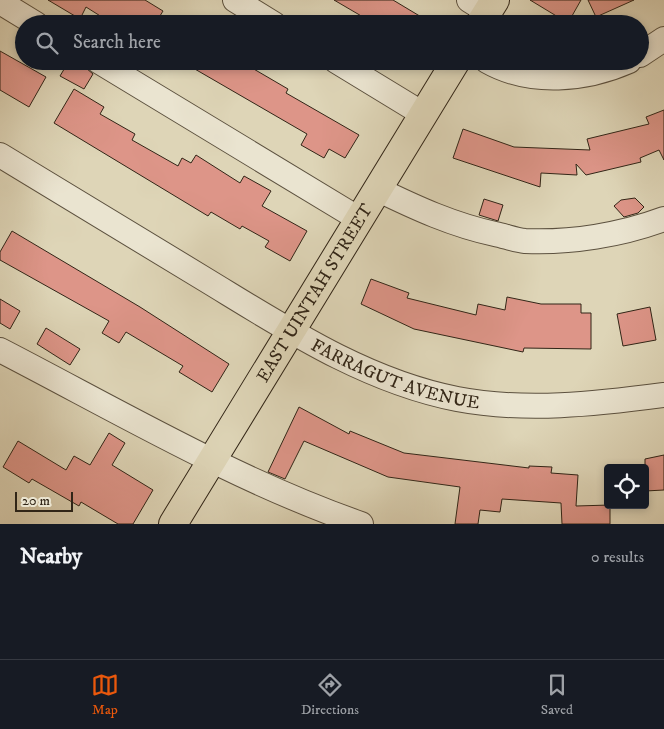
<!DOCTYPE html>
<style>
:root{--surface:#171b24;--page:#242831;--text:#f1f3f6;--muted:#9ea1a6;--line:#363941;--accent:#ea580c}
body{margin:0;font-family:"IM FELL DW Pica",serif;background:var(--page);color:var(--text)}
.controls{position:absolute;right:15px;bottom:15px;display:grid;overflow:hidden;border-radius:5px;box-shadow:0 2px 8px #0003}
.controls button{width:45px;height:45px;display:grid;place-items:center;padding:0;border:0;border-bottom:1px solid var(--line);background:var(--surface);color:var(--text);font:25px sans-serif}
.scale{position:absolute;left:15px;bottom:12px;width:58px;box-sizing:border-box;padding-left:5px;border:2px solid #312517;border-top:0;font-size:14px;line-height:18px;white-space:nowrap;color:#312517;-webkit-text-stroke:4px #eae4d0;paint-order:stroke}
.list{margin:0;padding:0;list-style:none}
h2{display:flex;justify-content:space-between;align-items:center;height:65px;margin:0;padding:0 20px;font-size:21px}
h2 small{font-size:16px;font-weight:400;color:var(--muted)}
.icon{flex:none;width:28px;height:28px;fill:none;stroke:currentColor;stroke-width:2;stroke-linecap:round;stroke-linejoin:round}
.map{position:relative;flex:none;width:664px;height:524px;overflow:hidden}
.search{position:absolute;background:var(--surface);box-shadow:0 2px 8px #0003;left:15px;right:15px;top:15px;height:55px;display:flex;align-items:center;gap:12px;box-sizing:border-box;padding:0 18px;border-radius:28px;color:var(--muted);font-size:19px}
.sheet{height:135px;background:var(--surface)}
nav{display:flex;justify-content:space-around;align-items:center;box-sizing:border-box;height:70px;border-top:1px solid var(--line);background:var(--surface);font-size:14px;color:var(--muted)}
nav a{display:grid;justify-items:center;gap:2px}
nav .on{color:var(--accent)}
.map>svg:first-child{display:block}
.building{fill:#dd9588;stroke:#312517}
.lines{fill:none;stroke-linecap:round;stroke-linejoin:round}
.minor-casing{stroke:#5c513f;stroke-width:26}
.major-casing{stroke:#312517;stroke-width:30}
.minor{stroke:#eae4d0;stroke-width:24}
.major{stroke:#ded5b7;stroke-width:28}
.labels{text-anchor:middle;stroke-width:5;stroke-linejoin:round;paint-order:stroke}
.street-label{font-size:18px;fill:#312517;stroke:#eae4d0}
</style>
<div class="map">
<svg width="664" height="524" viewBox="0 0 664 524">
<rect width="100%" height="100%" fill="#ded5b7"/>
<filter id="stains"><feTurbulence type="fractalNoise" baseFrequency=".004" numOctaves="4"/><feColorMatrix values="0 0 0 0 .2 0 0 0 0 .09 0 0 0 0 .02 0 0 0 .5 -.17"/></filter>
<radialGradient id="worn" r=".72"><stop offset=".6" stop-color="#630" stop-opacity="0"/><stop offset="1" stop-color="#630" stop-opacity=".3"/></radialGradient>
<g class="building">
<path d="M48 0H145L163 11 155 24H113L86 7 80 19Z"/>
<path d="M334 0H393L433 24H375Z"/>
<path d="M530 0H581L568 23Z"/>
<path d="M588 0H634L596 17Z"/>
<path d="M0 51 46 77 29 107 0 90Z"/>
<path d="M69 61H84L86 68 93 74 84 89 60 76Z"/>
<path d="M181 61H240L288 89 286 93 359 135 345 158 329 149 324 158 301 145 307 134Z"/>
<path d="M74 89 104 107 100 114 135 134 132 140 178 166 182 158 191 163 196 155 240 183 244 176 271 191 262 206 307 231 290 261 265 247 269 241 242 226 240 229 211 212 208 216 54 123Z"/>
<path d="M664 110V160L659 150 640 158 641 162 586 175 576 164 577 175 541 173 540 187 453 158 463 129 514 147 590 150 587 139 649 124 646 117Z"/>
<path d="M635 198 644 207 638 213 624 217 614 206 621 200Z"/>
<path d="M484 199 503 205 498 221 479 215Z"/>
<path d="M12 231 140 307 229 364 212 392 179 372 183 366 126 332 119 343 102 333 109 321 0 260V252Z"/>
<path d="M371 279 409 293 407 298 476 315 478 304 505 310 507 297 541 304H581V313H591V349L524 348 523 352 414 329 361 304Z"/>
<path d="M0 299 20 311 10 329 0 323Z"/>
<path d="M650 307 656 340 623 346 617 314Z"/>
<path d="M46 328 80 349 70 365 37 344Z"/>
<path d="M299 407 349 434 350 431 404 453 529 468V466L552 467 551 473 578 475 576 506 610 505V524H562L561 503 502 499 500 512 480 510 478 524H455L460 487 388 477 304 441 285 479 268 472Z"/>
<path d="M109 433 125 443 112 465 153 490 133 524H118L81 502 79 506 32 479 29 483 3 467 18 441 66 470 74 456 90 465Z"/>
<path d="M664 455V490L645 491V459Z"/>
</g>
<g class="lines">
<defs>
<g id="minor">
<path d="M235 0 274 24"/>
<path d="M469 0 488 12"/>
<path d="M0 2 36 24"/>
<path d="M640 55 664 39"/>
<path d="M98 61 359 219"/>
<path d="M336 61 423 114"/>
<path d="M487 61C531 86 586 80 629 61"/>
<path id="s1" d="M0 155C69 197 138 238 206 280 285 328 365 381 457 399 525 412 596 404 664 395"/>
<path d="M377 189C416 208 453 225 495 234 505 236 515 240 525 241 571 243 621 235 664 219"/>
<path d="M0 350C118 411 235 480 361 524"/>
</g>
<g id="major">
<path d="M480 24 495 0"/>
<path id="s2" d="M173 524 456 61"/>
</g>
</defs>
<use href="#minor" class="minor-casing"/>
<use href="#major" class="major-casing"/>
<use href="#minor" class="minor"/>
<use href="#major" class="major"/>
</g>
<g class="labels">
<g class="street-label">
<text dy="6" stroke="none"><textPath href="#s2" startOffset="271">EAST UINTAH STREET</textPath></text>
<text dy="6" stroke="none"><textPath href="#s1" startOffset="454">FARRAGUT AVENUE</textPath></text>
</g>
</g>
<rect width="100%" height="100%" filter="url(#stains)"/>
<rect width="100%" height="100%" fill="url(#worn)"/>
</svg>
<div class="controls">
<button><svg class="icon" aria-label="locate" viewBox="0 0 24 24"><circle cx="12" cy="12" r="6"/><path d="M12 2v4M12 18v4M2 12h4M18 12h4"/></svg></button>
</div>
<div class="scale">20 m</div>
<div class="search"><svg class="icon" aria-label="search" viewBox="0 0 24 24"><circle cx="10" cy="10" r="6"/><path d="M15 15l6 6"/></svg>Search here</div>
</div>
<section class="sheet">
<h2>Nearby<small>0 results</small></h2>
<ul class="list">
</ul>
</section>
<nav>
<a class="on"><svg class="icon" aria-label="map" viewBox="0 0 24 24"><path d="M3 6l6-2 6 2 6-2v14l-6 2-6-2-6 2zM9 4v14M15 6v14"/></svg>Map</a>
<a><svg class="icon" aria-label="directions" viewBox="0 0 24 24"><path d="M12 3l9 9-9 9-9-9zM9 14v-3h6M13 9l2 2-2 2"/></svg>Directions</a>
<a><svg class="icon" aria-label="saved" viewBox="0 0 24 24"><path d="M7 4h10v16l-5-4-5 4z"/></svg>Saved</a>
</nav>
